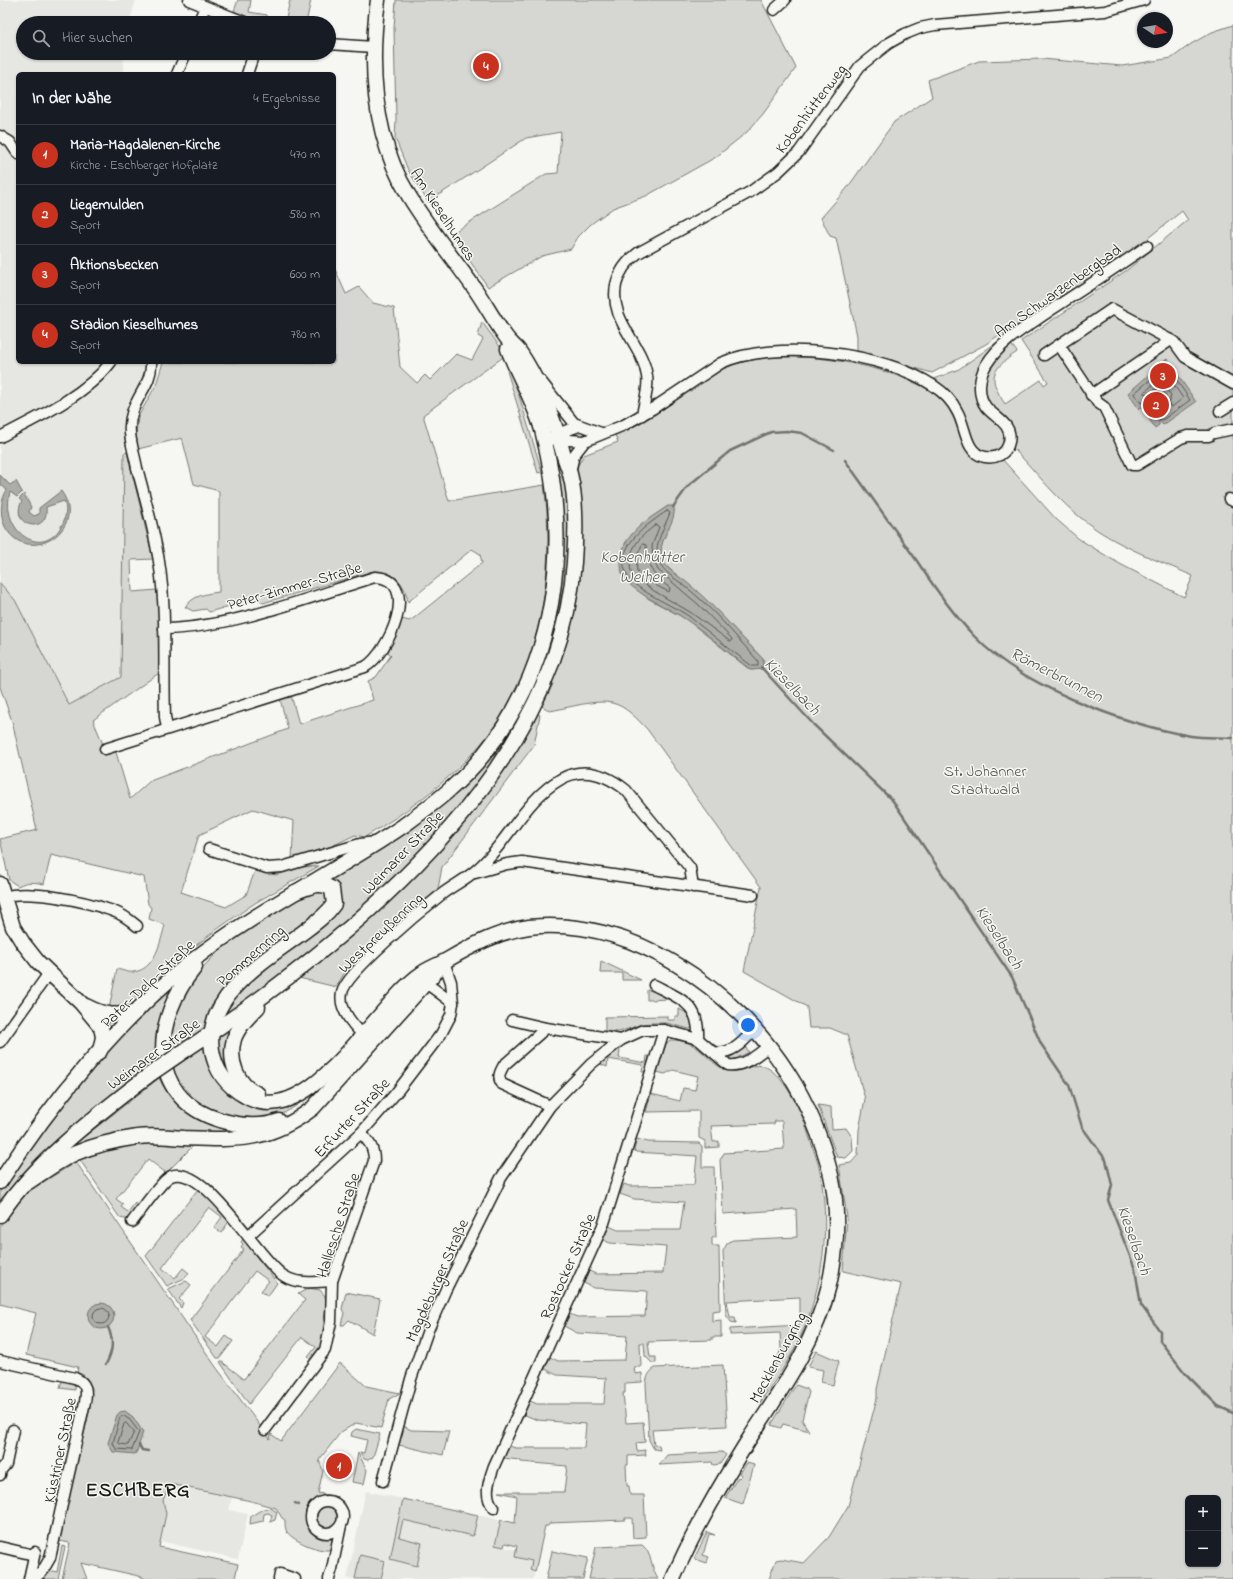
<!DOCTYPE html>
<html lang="de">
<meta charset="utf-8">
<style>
:root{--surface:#171b24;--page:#20242c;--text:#f1f3f6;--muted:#9ea1a6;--line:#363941;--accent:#c8321e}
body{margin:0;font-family:"Indie Flower",sans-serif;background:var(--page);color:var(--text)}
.controls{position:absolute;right:12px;bottom:12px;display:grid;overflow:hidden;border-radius:6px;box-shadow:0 1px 3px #0004}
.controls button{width:36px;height:36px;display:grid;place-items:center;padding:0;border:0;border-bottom:1px solid var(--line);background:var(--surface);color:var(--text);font:20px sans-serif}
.compass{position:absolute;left:1137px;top:12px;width:36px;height:36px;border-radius:50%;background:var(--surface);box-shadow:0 1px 3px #0004;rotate:102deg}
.you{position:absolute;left:748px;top:1025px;width:14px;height:14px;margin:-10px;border:3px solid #fff;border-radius:50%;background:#1a73e8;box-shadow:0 0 0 6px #1a73e833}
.badge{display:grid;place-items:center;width:26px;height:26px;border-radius:50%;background:var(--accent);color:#fff;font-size:13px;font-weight:700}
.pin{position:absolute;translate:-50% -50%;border:2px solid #fff;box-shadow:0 1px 4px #0006}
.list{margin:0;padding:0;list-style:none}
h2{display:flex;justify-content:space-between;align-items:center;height:52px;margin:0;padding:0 16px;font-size:17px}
h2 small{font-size:13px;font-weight:400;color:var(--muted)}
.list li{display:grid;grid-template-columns:26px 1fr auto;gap:12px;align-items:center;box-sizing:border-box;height:60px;padding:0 16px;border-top:1px solid var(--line)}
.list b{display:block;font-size:15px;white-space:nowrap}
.list p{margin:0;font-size:13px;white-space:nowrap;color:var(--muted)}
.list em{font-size:13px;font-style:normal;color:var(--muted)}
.icon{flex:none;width:22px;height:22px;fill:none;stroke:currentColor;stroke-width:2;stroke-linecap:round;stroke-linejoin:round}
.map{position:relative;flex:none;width:1233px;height:1579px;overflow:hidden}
.search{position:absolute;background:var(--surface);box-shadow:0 1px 3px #0004;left:16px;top:16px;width:320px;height:44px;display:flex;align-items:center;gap:10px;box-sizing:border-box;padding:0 14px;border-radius:22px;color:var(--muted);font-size:15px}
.panel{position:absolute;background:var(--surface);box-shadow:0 1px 3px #0004;left:16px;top:72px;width:320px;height:292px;border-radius:6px}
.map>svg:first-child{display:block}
.built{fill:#e6e6e2}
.green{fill:#d6d6d2;stroke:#797977;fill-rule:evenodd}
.water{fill:#acaca9;stroke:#727271}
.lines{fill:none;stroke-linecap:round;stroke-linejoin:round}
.shore{stroke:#565654;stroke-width:1}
.stream{stroke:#727271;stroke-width:2.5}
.street-casing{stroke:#1c1c1c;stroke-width:13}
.secondary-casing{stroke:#1c1c1c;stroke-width:17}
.street{stroke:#f6f6f2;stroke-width:10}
.secondary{stroke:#f6f6f2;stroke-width:14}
.secondary-bridge-casing{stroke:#1c1c1c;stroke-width:17;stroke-linecap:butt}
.secondary-bridge{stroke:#f6f6f2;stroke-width:14}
.labels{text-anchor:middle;stroke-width:3;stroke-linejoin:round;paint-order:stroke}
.street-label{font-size:16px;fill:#1c1c1c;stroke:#f6f6f2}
.park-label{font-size:16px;fill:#545453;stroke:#f6f6f2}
.water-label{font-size:17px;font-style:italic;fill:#565654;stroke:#f6f6f2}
.district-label{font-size:20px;font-weight:bold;letter-spacing:1px;fill:#1c1c1c;stroke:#f6f6f2}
</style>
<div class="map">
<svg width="1233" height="1579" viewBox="0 0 1233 1579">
<rect width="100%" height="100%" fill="#f6f6f2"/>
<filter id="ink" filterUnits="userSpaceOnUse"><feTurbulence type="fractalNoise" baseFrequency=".025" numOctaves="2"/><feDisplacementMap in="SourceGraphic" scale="8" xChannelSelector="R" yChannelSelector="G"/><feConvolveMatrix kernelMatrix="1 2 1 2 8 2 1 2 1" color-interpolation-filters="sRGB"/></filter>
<g filter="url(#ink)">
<g class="built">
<path d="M0 0H136L129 23H23V53H124L123 74H18V362H145L146 367 145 375 132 398 125 422 121 677 69 705 15 600 0 583Z"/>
<path d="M169 1484 232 1497 229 1510 248 1514 238 1559 160 1541 166 1514 163 1500Z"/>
<path d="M366 1491 501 1520 495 1545 517 1550 515 1557 532 1561 530 1570 535 1572 533 1579H347Z"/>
</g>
<g class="green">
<path d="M238 0H251L249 12 267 15 268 23H262L234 11Z"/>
<path d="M290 0H311L306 23H285Z"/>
<path d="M396 0H761L796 68 763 114 747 132 716 157 646 196 613 208 591 224 578 237 571 249 542 256 488 287 451 234 546 174 558 173 561 132 526 138 428 202 408 170 395 138 396 119 394 28Z"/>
<path d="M1233 25V1579H769L776 1560 781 1559 804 1563 829 1537 848 1506 877 1398V1389L901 1284 843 1271 847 1217 839 1165 851 1163 858 1155 859 1130 865 1099 847 1035 830 1028H809L807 1007 744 971 761 887 647 729C637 719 626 706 612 703 596 699 567 708 550 711L542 706 553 684 551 679 567 638 576 604 580 578 582 522 576 476 578 465 584 455 618 442 615 435C625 430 636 426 645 420 670 407 691 387 715 373 763 345 848 358 898 376 915 383 931 388 944 403 964 424 959 476 1002 459L1056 519 1079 539 1118 563 1184 597 1193 576C1157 560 1117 546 1086 522 1058 501 1037 473 1013 448L1014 435C997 414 974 393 991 364 995 357 1005 350 1011 344L1017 352C991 370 987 377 1005 404L1041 380 1044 385 1048 382 1021 341 1127 270 1188 220 1182 211 1148 238 1149 241 1023 323 1007 335 1002 333 986 344 932 373 857 351V336L836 238 830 236 821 218 848 187 894 122 932 97 928 80 979 61 1042 59 1122 66 1172 58 1191 44 1212 32ZM668 506 665 535 661 546V556L665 565 705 599 763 659V669L750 670 686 619 649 599 625 580V543L642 524ZM1188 1498H1218V1564H1188Z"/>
<path d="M334 267 346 294 359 287 373 303 394 308 400 367 417 383 425 375 430 380 456 354 472 360 483 339 478 336 482 322 506 355 423 415 449 501 544 485C556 569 541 670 486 738 452 779 410 810 365 837L355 835 332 846 292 859 294 821 253 809 199 835 181 892 226 907 246 895 255 871 276 875 302 867 319 866 255 903 216 930 167 968 127 1005 109 1009 117 969C122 970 128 973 133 972 155 970 160 943 165 925L149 919 151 908 148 904 144 877 51 855 44 884C34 882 27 881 18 886L9 880 0 839 37 830 12 721 0 687V583L15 600 69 705 121 677 124 453 127 452 153 559 131 560 132 592 157 590 159 621V673L93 720 106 751 115 749 130 799 150 781 288 729 280 699 291 695 299 724 373 700 368 681 376 677 391 655 388 652 402 619 409 621 414 618 482 563 480 554 472 549 408 602C405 582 393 570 373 571L263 603 257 598 209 612 206 609 193 611 185 607C194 595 205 594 219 592V491L194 484 182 438 138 449 136 434 138 417 156 385 163 362H334Z"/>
<path d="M997 342 998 344C976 368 963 391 990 417 996 422 1004 427 1005 436 1006 451 989 460 978 449 968 439 968 422 962 410 955 397 943 389 932 380L959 369Z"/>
<path d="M511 369 542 472 538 473 507 371Z"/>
<path d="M558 477H565L569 498 571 543 556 636 533 694 492 765 437 834 371 901 334 934 219 1022C237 979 293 946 329 919L325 879 455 790 543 654Z"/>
<path d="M538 714 540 715 534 745 442 867 438 889 355 961 345 972 336 987 299 978C392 903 481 821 538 714Z"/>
<path d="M320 890 326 892 328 904 323 909 265 954 205 1030 169 1053 168 1033 190 980 224 946 304 895Z"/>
<path d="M601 961 641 980H622V973H600Z"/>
<path d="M183 973 158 1031 157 1061 0 1207V1191L5 1182 66 1098 147 1006Z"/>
<path d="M647 990 658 992 671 999 647 1000Z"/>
<path d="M679 1009 690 1015 693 1027 690 1029 666 1023H652L642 1024 619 1032 605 1031V1017L667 1016V1020H675V1016H679Z"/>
<path d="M233 1025 229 1073 228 1074 220 1058 217 1037Z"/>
<path d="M670 1040C703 1039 706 1066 731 1071 742 1073 752 1063 763 1066 781 1071 799 1107 805 1123 809 1138 815 1152 819 1167 831 1224 824 1285 800 1338 789 1361 774 1382 760 1403L781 1349 780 1333 730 1335V1329L800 1325V1297L727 1301 730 1317H735L736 1323 731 1322 726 1315 723 1251 728 1242 733 1240 797 1237 796 1209 723 1214 720 1160 724 1153 784 1149 782 1121H775L774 1124 711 1126 713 1142 719 1141V1147L705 1148V1141L699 1138V1111L646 1112 651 1094 680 1101 683 1088 695 1090 698 1076 673 1070 665 1074 657 1072 666 1044Z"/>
<path d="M207 1044 248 1103 305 1097 306 1099C295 1107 284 1114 271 1118 245 1126 201 1111 184 1090 179 1084 176 1076 172 1069Z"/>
<path d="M745 1047 749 1052 733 1060 728 1059Z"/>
<path d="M618 1049 620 1050 619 1058 646 1063 647 1056H650L645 1072H642L643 1065 608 1059 607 1067 600 1064Z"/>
<path d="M159 1078C177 1114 204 1128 243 1132H163L66 1153 69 1147 70 1148Z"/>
<path d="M818 1105 831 1107 832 1129 846 1128 852 1137 853 1151 846 1158 837 1157Z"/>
<path d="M637 1139 648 1142 699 1143 702 1146V1167H714L716 1237 712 1238V1246H719L720 1310 712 1311V1321L721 1320V1337H712V1340L648 1342 650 1357H656V1363H652L645 1356 644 1343H640L641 1367H634L635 1374 642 1373V1382L625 1383V1393H623L626 1423 643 1422 645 1442 636 1443 637 1451 645 1450 646 1455 628 1456V1465H626L627 1486H629L630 1495H644L646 1537 633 1538 632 1518H625V1520L550 1523 548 1526H545L535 1572 530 1570 532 1561 515 1557 517 1546 505 1543 504 1547 495 1545 501 1520 515 1523 517 1496 498 1492H564L567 1466 521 1462 520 1460 503 1458 509 1446 516 1448H584L586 1424 537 1420 523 1414 530 1401 537 1404H604L606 1378 557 1375 545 1369 550 1357 558 1361 625 1360 627 1336 577 1333 564 1326 570 1314 577 1317 645 1316 647 1291 594 1288 584 1283 589 1271 596 1274 663 1273 666 1247 610 1243 603 1240 609 1226 618 1230H680L684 1202 634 1199 620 1194 624 1184 629 1186 694 1185 697 1156 636 1152 634 1150Z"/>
<path d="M138 1143 194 1145 166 1173 148 1159 116 1199 123 1204 121 1207 128 1212 135 1203 140 1207 130 1220 120 1218 80 1160 104 1151Z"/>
<path d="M76 1162 216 1367 270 1439 271 1434 281 1441 340 1363 366 1386 400 1393 389 1399 381 1428 356 1423 341 1432 319 1460 323 1471 318 1493 338 1497 336 1504C311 1492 300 1530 327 1533L326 1536 335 1542 332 1549C323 1554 293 1541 287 1532 285 1529 285 1524 285 1520L282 1518 276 1508 251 1501 170 1484 163 1500 166 1514 159 1547 238 1564 235 1578 237 1579H143V1577L81 1563 87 1579H62L70 1543 59 1541 88 1416 92 1388 85 1378 77 1373 78 1367 26 1355 36 1313 0 1304V1226L21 1198 30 1190Z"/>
<path d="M198 1189 213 1201 230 1220 221 1233 214 1228 222 1217 209 1207 162 1268 175 1278 183 1268 189 1273 185 1278 167 1286 146 1256Z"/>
<path d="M243 1239 277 1283 268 1296 261 1291 269 1281 255 1271 205 1337 218 1347 226 1336 233 1341 220 1358H217L190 1320 244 1249 241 1247 243 1244 241 1242Z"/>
<path d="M186 1281 191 1285 179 1299 183 1303 181 1308 168 1289Z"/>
<path d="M309 1288 320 1290 325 1296 326 1303 321 1348 313 1361 308 1357 316 1347 302 1337 249 1404 220 1362 221 1361 244 1379 305 1300 298 1294Z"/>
<path d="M346 1292 380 1299 373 1334 349 1320 344 1325H341L344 1313 342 1309Z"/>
<path d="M816 1351 839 1361 833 1385 821 1382 823 1370 808 1367Z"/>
<path d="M723 1365 727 1426 652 1430 654 1445H659L660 1450 654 1449 649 1440 646 1384C647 1376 649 1372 655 1368Z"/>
<path d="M62 1380 75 1385V1390L60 1388Z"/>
<path d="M796 1385 807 1389 809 1392 802 1420 809 1431 783 1424 781 1428 771 1425Z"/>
<path d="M404 1426 411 1430 449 1431 443 1455 399 1445Z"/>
<path d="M356 1429 380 1434 373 1457 368 1460 364 1459 360 1452 364 1453 367 1440 351 1436 352 1432Z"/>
<path d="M722 1452 726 1455 720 1464 713 1465 712 1462 659 1465 667 1455Z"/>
<path d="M358 1453 367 1470 364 1484 352 1482Z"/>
<path d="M747 1463 754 1465 743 1504 725 1498 738 1477 739 1478 742 1475 740 1473Z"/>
<path d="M403 1499 478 1515 473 1536 403 1520 399 1537 422 1543 417 1566 390 1559Z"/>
<circle cx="327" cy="1517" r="14"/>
<path d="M271 1508 277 1512 275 1520 270 1522 272 1515 268 1513 264 1514 263 1521 250 1524 251 1516 263 1509Z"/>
<path d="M707 1532 715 1535 709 1534 703 1555 709 1557 706 1563 694 1559Z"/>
<path d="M642 1545C652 1552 651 1569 658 1579H589L596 1547Z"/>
<path d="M62 1546 65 1547 58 1579H43L52 1571 57 1572Z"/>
<path d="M552 1551 588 1558 583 1579H546Z"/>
<path d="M360 1555 385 1561 381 1579H355Z"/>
</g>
<g class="water">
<path d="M1167 359 1196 402 1163 425 1159 420V425L1155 428 1149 419 1152 415 1157 417 1151 415 1148 408 1162 399 1164 400 1162 396 1139 409 1128 393Z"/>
<path d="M0 475 10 485 16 481 22 492 17 497 10 492C0 532 43 561 62 525 66 518 67 508 64 501L46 507C50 536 8 527 22 501L19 499 24 494 31 507 29 512 34 516 39 514V508L61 491C91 532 21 570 3 522 0 511 1 499 7 490L0 484Z"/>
<path d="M668 506H674C677 523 659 537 661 555 663 568 676 574 685 581 714 604 737 633 763 659V669L751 670C729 653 708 634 685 619 666 606 643 598 626 581 622 578 621 570 621 564 620 535 647 520 668 506Z"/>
<circle cx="101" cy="1316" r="13"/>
<path d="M125 1411 133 1417 143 1432 137 1451 135 1454 113 1452 108 1443 117 1415 120 1412Z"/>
</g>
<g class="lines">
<g class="shore">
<path d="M1167 366 1190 400 1164 419 1156 420 1154 410 1166 401 1165 394 1160 393 1141 403 1134 394Z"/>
<path d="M1166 374 1183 398 1172 407 1169 405 1171 395 1166 389 1159 388 1146 394 1144 393Z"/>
<path d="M667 511 670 513C665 526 655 542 657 556 660 569 671 576 681 583 710 605 734 634 758 661V666H752C736 654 721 642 706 630 699 625 693 619 687 615 673 606 636 590 628 577 611 548 648 524 667 511Z"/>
<path d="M656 525 659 527 652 546 653 558 658 570 699 605 732 639 731 642 690 612 654 591 632 575C625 553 638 537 656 525Z"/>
<path d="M643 544 646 545C647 567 652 575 670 588L669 592 657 586 637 571 636 558Z"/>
<circle cx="101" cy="1316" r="8"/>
<path d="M124 1416 130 1420 139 1432 132 1450 116 1449 113 1443 120 1417Z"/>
<path d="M126 1423 134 1432 128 1445 120 1444 118 1442 124 1424Z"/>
</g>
<g class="stream">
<path d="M845 460C869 494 893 527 917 561 934 587 952 613 974 636 1021 686 1123 724 1191 736 1204 738 1219 737 1233 738"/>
<path d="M673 507 688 486 730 451 771 432 787 431 802 433 834 450"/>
<path d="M761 667 814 725 893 801 1012 977 1041 1044 1069 1085 1082 1127 1106 1160 1112 1185 1108 1200 1135 1269 1141 1305 1160 1331V1341L1185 1373 1218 1406 1233 1413"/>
<path d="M106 1364C113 1351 114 1341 108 1327"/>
<path d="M139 1445 142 1450 148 1451"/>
<path d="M295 1503 299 1505"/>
</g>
<defs>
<g id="street">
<path d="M189 0 247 23"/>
<path d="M774 10 785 0"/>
<path d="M198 23 205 7"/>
<path d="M329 44 373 47"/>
<path d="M177 74 186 53"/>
<path d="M247 74 254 53"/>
<path d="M0 136 10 142 18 154"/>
<path d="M1059 345 1097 402 1104 407 1132 465H1137L1181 438 1188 436H1209"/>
<path d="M1044 355 1112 309 1174 342 1185 357 1233 384"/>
<path d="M151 362C153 388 127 401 130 433 131 445 135 457 137 468 144 494 151 519 156 545 168 601 163 660 165 717L167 728"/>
<path d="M540 380 574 423 601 433"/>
<path d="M1091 395 1171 340"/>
<path d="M1220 411 1233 403"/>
<path d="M642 415C644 403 649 388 647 376 642 342 609 322 616 285 619 272 627 261 638 253L750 192 778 172 799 152 860 66 889 43 905 34 920 28 935 25 1105 11 1144 0"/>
<path d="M1214 433 1233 429"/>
<path d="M0 437C37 418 86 395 111 362"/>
<path d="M552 438 557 434 579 426"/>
<path d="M553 439 585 441"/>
<path d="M570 472 574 455 585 441 624 425 652 409 721 363C775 339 884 352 934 386 943 392 952 401 957 411 966 426 965 454 985 457 991 458 996 457 1000 455 1005 452 1008 447 1009 442 1013 424 996 419 986 407 977 395 979 377 986 365 1002 339 1030 325 1054 308 1085 288 1117 267 1147 246"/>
<path d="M1229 499 1233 501"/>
<path d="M105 749 365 667C388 654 423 579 375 577 310 597 232 628 164 629"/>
<path d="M209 849 267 868 282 867 360 844 375 842"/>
<path d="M475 873 507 864 522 862 753 895"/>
<path d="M4 897C28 889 85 901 110 910 120 913 129 919 137 926"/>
<path d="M426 983 453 1003"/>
<path d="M654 985C681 999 700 1004 698 1039"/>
<path d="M512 1020 546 1028"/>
<path d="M368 1039C356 1029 338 1010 342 993 346 972 423 909 442 894 451 887 461 882 470 875 505 849 523 800 561 779 584 766 607 775 626 790L690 868 693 887"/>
<path d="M0 1042 49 973"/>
<path d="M713 1052C732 1055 742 1043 754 1030"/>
<path d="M550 1106 502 1084C497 1077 500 1072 504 1065L546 1028 621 1040"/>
<path d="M132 1222C140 1212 162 1180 171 1176 206 1163 259 1261 284 1276 298 1285 316 1282 332 1281"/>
<path d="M249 1235 361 1133 396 1093 441 1034 451 1015 453 1003 451 982 444 962"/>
<path d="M0 1361 75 1378C87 1383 87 1391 85 1402L50 1558 42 1572 33 1579"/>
<path d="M265 1430 325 1350 331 1322 332 1281 374 1161C374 1148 370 1143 361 1133"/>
<path d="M0 1475 1 1470 6 1464 13 1430"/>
<path d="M383 1481 411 1379 428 1330 446 1289 501 1178 550 1106 591 1064 621 1040 643 1030H664L698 1039 728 1065C743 1067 757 1056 768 1046"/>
<circle cx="327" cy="1517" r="16"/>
<path d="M494 1508C483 1496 489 1480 494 1466L604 1223 664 1030"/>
<path d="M0 1547 30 1554"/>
<path d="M29 1579 35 1552"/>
<path d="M279 1579 280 1574 295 1579"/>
<path d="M329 1579 332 1569 341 1525"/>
</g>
<g id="secondary">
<path d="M0 884 13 927 23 943 38 962 81 1003 101 1027 103 1037 100 1051"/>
<path d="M295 892C308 888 320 880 332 889L334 904C326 916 314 924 302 933 265 960 203 997 212 1050 215 1070 227 1086 245 1096 309 1134 376 1004 421 974 429 968 439 965 447 960 473 945 499 931 529 927 632 916 735 990 788 1073 808 1104 822 1139 831 1175 839 1211 837 1250 829 1285 816 1341 782 1389 751 1436 722 1482 694 1529 673 1579"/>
<path d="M195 967C154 1017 143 1097 220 1120 240 1126 259 1128 279 1121"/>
<path d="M86 1006C107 1017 116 1016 137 1011"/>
<path d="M184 1051C347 944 560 772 574 562 576 534 577 501 570 474 568 466 564 458 562 449 553 417 538 379 519 351 515 346 510 343 506 337 495 322 486 305 475 289 453 258 429 229 409 196 373 137 369 67 378 0"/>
<path d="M258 1094C237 1086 228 1060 234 1039 238 1027 249 1016 258 1007"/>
<path d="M0 1182C51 1103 118 1020 192 961 258 909 334 873 403 826 432 805 462 782 484 754 557 664 571 544 543 434 536 404 519 378 508 349"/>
<path d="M24 1185C40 1175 57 1161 76 1153 95 1145 117 1140 138 1137 153 1135 168 1137 184 1138 238 1140 269 1142 313 1108L440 967"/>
<path d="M0 1215C38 1159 96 1116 149 1075"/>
</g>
</defs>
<use href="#street" class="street-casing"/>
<use href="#secondary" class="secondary-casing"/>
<use href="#street" class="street"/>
<use href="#secondary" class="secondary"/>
<defs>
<path id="secondary-bridge" d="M149 1075 184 1051"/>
</defs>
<use href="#secondary-bridge" class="secondary-bridge-casing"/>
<use href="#secondary-bridge" class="secondary-bridge"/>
</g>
</g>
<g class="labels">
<g class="street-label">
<text transform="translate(810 108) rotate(-53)" y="6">Kobenhüttenweg</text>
<text transform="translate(444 214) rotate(57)" y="6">Am Kieselhumes</text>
<text transform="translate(1057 290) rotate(-35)" y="6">Am Schwarzenbergbad</text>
<text transform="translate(294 585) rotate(-16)" y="6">Peter-Zimmer-Straße</text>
<text transform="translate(402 852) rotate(-46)" y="6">Weimarer Straße</text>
<text transform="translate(380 932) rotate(-43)" y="6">Westpreußenring</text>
<text transform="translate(250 955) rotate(-41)" y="6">Pommernring</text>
<text transform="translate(147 983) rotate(-43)" y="6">Pater-Delp-Straße</text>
<text transform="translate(153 1053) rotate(-36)" y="6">Weimarer Straße</text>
<text transform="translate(351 1117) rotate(-47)" y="6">Erfurter Straße</text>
<text transform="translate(337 1225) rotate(-72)" y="6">Hallesche Straße</text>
<text transform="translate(567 1266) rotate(-66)" y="6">Rostocker Straße</text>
<text transform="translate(436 1280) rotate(-66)" y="6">Magdeburger Straße</text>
<text transform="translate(777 1357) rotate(-61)" y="6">Mecklenburgring</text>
<text transform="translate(59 1450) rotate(-78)" y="6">Küstriner Straße</text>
</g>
<g class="park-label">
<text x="985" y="776">St. Johanner<tspan x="985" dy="18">Stadtwald</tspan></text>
</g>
<g class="water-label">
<text x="642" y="562">Kobenhütter<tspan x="642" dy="20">Weiher</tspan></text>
<text transform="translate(1057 674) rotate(27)" y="6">Römerbrunnen</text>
<text transform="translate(793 686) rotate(46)" y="6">Kieselbach</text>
<text transform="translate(1000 937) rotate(57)" y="6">Kieselbach</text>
<text transform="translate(1135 1240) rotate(71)" y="6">Kieselbach</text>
</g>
<g class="district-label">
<text x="138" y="1496">ESCHBERG</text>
</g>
</g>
</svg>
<div class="controls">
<button>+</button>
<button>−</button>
</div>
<svg class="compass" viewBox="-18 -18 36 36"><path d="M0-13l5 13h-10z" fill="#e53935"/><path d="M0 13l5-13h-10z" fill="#9ea1a6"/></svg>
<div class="you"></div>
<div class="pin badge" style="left:339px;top:1466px">1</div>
<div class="pin badge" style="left:1156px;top:405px">2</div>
<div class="pin badge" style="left:1163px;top:376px">3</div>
<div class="pin badge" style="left:486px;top:66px">4</div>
<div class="search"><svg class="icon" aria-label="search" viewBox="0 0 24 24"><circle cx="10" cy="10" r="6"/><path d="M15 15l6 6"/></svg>Hier suchen</div>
<section class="panel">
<h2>In der Nähe<small>4 Ergebnisse</small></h2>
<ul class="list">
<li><span class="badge">1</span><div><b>Maria-Magdalenen-Kirche</b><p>Kirche · Eschberger Hofplatz</p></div><em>470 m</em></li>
<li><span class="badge">2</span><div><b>Liegemulden</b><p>Sport</p></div><em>580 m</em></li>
<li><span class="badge">3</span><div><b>Aktionsbecken</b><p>Sport</p></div><em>600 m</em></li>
<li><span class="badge">4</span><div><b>Stadion Kieselhumes</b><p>Sport</p></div><em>780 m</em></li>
</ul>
</section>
</div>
